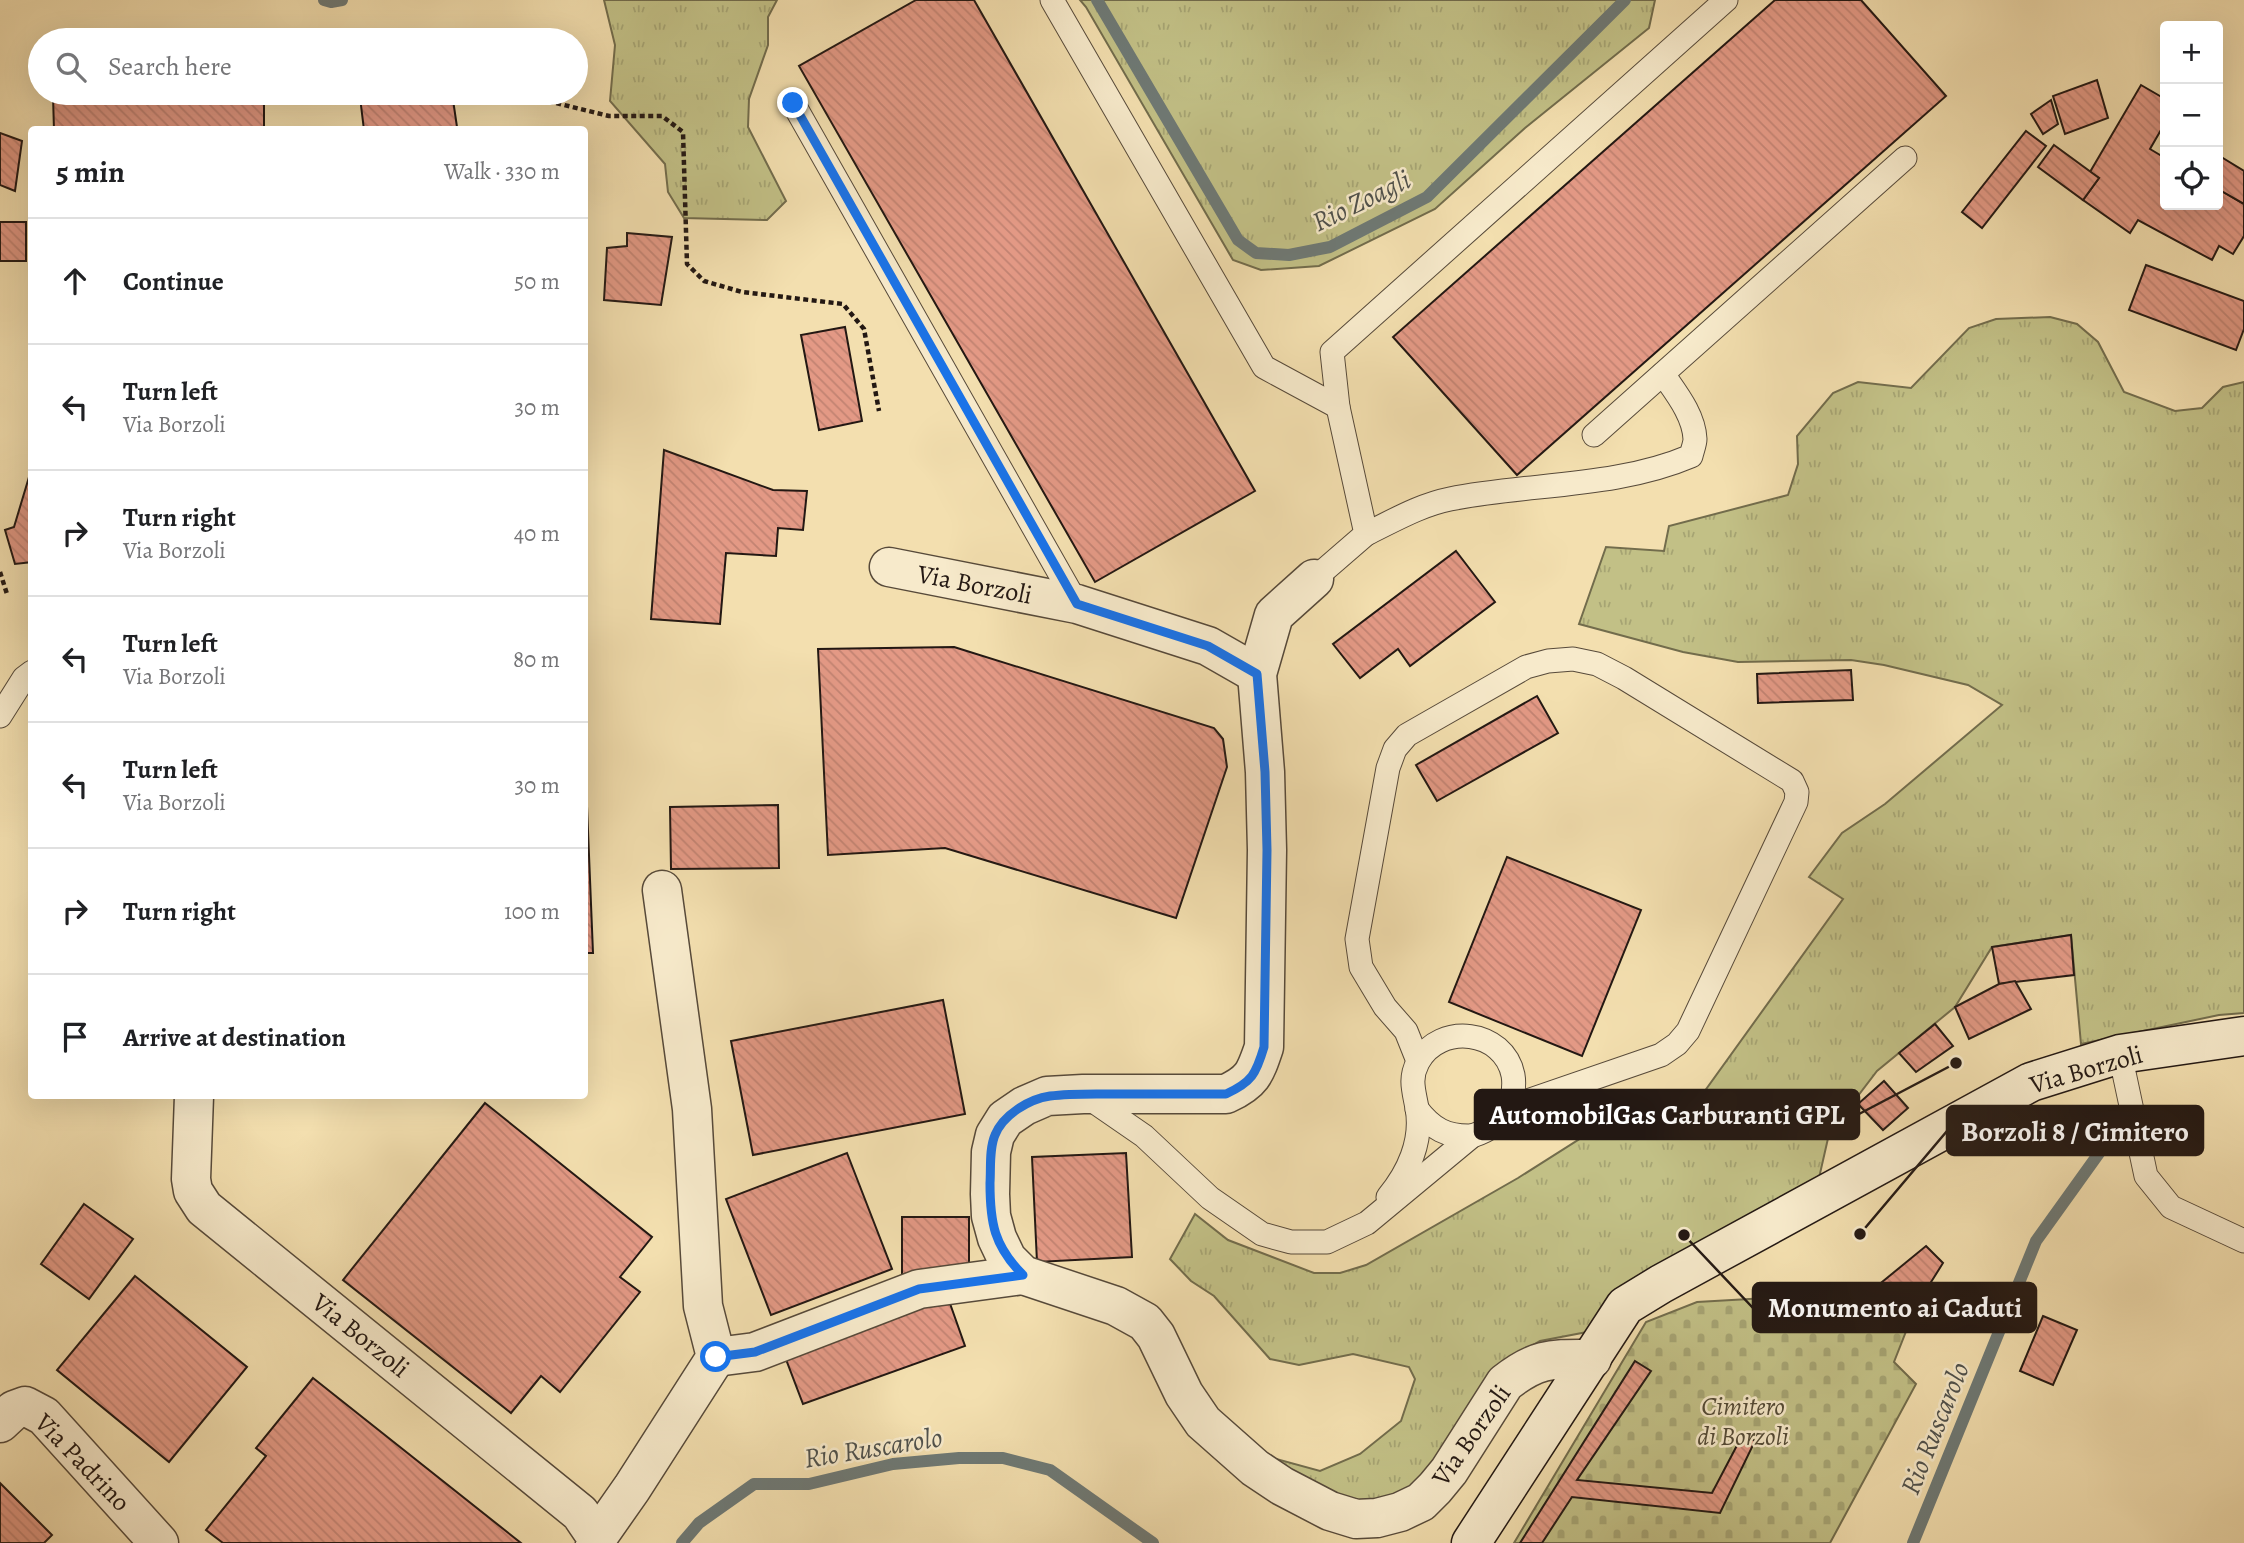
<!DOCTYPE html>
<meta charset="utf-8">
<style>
:root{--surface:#fff;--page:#f6f6f6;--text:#202124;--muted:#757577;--line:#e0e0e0}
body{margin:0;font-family:Alegreya,serif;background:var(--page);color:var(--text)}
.controls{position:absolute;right:21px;top:21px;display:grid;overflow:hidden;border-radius:7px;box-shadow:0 7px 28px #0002}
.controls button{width:63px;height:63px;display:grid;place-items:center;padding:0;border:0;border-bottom:2px solid var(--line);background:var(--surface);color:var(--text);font:35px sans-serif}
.stop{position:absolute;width:21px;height:21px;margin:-16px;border:5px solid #1a73e8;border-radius:50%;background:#fff}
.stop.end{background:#1a73e8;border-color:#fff;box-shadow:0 2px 7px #0008}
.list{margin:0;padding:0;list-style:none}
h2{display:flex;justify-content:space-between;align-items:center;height:91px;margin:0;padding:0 28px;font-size:30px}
h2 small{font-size:23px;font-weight:400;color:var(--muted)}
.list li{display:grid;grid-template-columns:46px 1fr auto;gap:21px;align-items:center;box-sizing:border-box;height:126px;padding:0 28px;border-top:2px solid var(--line)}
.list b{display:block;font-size:26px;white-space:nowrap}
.list p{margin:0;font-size:23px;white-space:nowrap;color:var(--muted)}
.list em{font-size:23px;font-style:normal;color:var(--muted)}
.icon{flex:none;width:38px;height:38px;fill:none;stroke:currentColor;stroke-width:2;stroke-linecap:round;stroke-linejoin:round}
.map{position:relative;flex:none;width:2244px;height:1543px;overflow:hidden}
.search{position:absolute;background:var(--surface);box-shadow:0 7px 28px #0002;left:28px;top:28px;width:560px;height:77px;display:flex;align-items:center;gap:18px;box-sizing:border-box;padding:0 24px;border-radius:38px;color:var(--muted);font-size:26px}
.panel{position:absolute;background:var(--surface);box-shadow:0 7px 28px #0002;left:28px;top:126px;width:560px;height:973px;border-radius:7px}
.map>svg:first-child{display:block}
.grass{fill:url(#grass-tufts);stroke:#726c4c;stroke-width:2}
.cemetery{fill:url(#cemetery-stones);stroke:#726c4c;stroke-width:2}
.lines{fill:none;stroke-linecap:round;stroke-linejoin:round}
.stream{stroke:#6e7975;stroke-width:12}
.building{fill:url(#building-back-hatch);stroke:#231813;stroke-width:2}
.lane-casing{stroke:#574a3a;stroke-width:25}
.street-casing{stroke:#574a3a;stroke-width:41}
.secondary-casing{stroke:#231813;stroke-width:41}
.path{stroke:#231813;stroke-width:4.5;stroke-dasharray:5 3.5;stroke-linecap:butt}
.lane{stroke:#f7eacb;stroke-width:23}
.street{stroke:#f7eacb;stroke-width:38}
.secondary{stroke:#f7eacb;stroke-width:38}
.route{stroke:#1a73e8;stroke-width:9}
.labels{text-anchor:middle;stroke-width:5;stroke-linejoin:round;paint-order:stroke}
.street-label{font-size:26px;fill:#231813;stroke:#f7eacb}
.park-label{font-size:26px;font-style:italic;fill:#534a36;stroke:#f7eacb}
.water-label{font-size:28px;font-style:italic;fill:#4f514c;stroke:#f7eacb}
.leader{fill:none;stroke:#231813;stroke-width:2.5}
.callout-dot{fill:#231813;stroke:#f7eacb;stroke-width:2.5}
.callout{fill:#231813;stroke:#231813;stroke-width:2.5}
.callout-label{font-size:28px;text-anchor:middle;font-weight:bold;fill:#fff}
</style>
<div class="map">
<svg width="2244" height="1543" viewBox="0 0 2244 1543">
<defs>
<pattern id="grass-tufts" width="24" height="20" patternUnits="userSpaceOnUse" patternTransform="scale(1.75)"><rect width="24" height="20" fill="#c2c086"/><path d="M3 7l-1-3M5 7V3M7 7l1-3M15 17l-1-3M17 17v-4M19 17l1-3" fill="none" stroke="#a6a473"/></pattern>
<pattern id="cemetery-stones" width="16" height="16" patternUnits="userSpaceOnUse" patternTransform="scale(1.75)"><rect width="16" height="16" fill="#c2c086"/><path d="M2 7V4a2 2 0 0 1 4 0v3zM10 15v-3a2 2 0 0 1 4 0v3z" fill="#a6a473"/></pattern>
<pattern id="building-back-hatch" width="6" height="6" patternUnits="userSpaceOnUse" patternTransform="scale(1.75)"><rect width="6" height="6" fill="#e39985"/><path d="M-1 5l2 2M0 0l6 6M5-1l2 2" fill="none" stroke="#c28372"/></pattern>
</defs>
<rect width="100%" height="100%" fill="#f3dfaf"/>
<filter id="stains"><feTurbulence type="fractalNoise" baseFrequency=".00286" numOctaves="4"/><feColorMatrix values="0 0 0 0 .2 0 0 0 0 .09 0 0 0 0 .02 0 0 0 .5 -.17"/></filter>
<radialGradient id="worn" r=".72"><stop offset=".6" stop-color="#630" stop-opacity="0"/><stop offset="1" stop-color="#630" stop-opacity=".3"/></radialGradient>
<g class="grass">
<path d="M604 0H777L768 17V45L749 99 748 127 786 201 767 220 684 218 668 192 665 164 610 101 615 45Z"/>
<path d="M1080 0H1655L1649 28 1525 128 1435 209 1319 266 1261 270 1233 260 1086 7Z"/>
<path d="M2050 317 2077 324 2098 342 2124 392 2175 411 2202 408 2223 387 2244 382V1013L2219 1015 2081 1044 2071 935 1992 947 1955 1007 1877 1071 1829 1134 1819 1178 1587 1332 1540 1341 1516 1355 1435 1472 1403 1498 1368 1504 1319 1490 1262 1455 1320 1471 1360 1454 1401 1421 1415 1379 1409 1367 1353 1354 1299 1365 1270 1359 1214 1296 1191 1281 1170 1259 1195 1214 1228 1240 1314 1273H1340L1366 1265 1518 1178 1649 1095 1704 1092 1843 899 1809 877 1842 833 1885 804 2002 705 1968 685 1884 665 1851 660 1738 662 1683 652 1579 624 1606 547 1664 551 1669 526 1788 495 1798 464 1797 436 1833 393 1858 382 1911 388 1969 328 1996 319Z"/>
</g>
<path class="cemetery" d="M1854 1293 1916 1306 1894 1362 1916 1384 1830 1543H1514L1646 1322 1697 1302Z"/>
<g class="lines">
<g class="stream">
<path d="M324 0 331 2 342 0"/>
<path d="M1097 0 1238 240 1256 253 1289 255 1330 247 1427 197 1625 0"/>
<path d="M682 1543 699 1523 754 1484H809L893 1464 959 1458H1003L1050 1470 1153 1543"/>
<path d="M1913 1543 2036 1241 2102 1149"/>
</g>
</g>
<g class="building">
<path d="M916 0H974L1255 491 1095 582 799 66Z"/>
<path d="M1775 0H1861L1946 96 1517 475 1393 337Z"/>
<path d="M2097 80 2108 118 2065 134 2053 96Z"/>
<path d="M2141 85 2165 99V123L2150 149 2165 158V205H2218V189L2244 204V236L2233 254 2219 246 2212 260 2138 220 2130 233 2083 200 2099 178 2090 172Z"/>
<path d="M69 93H264V130H54L53 96 69 95Z"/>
<path d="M392 93H452L457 127 450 130H364L360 97Z"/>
<path d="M2051 100 2058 124 2043 134 2031 114Z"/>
<path d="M2026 131 2046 146 1982 228 1962 212Z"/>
<path d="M0 133 22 141 15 191 0 185Z"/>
<path d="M2054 145 2099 178 2083 200 2038 167Z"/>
<path d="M2218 155 2244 171V204L2218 189Z"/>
<rect x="0" y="222" width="26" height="39"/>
<path d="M627 233 672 237 661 305 604 300 607 248 627 246Z"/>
<path d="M2146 265 2244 301V329L2236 350 2129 310Z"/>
<path d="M845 327 862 421 819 430 801 335Z"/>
<path d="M664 450 773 490 807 491 803 530 778 528 776 556 726 553 720 624 651 619Z"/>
<path d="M32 467V562L15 564 5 530 14 527Z"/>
<path d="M1456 551 1495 602 1410 666 1398 649 1360 678 1333 644Z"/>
<path d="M954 647 1214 728 1223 739 1227 767 1176 918 945 848 828 855 818 649Z"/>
<path d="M1851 670 1853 700 1758 703 1757 674Z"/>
<path d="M1537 696 1558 733 1437 801 1416 765Z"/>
<path d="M585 757 593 953H584Z"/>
<path d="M778 805 779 868 671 869 670 807Z"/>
<path d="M1507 857 1641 910 1582 1056 1449 1002Z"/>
<path d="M2071 935 2074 975 1999 984 1992 947Z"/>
<path d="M2015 981 2031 1009 1969 1039 1955 1007 1999 984Z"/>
<path d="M943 1000 965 1114 753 1155 731 1041Z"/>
<path d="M1935 1024 1953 1046 1916 1072 1899 1053Z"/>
<path d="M1884 1081 1908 1108 1883 1130 1858 1104Z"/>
<path d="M485 1103 652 1237 620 1277 640 1292 560 1392 541 1376 511 1413 343 1280Z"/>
<path d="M847 1153 892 1269 771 1315 726 1199Z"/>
<path d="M1126 1153 1132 1257 1037 1262 1032 1157Z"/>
<path d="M84 1204 133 1239 89 1299 41 1264Z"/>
<path d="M902 1217H969V1273L902 1274Z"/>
<path d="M1926 1246 1943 1263 1916 1306 1865 1296Z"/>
<path d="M135 1276 247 1367 169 1462 57 1370Z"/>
<path d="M947 1295 965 1346 803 1404 784 1354Z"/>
<path d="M2043 1316 2077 1330 2053 1385 2020 1371Z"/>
<path d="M1635 1361 1651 1371 1577 1480 1712 1493 1743 1434 1755 1441 1720 1513 1572 1497 1542 1543H1520Z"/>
<path d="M313 1378 521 1543H223L206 1530 266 1456 256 1448Z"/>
<path d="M0 1483 52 1535 44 1543H0Z"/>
</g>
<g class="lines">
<defs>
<g id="lane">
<path d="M1052 0 1264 367 1338 407"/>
<path d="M793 103 1077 604"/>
<path d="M1594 435 1905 158"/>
<path d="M1366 534C1393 521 1420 505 1450 499 1529 483 1616 488 1691 456 1692 451 1695 444 1695 439 1694 415 1676 393 1663 374"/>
<path d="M1314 579 1366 534 1338 407 1332 352 1726 0"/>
<path d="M0 716 24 678 32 672"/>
<path d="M2120 1054 2146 1176 2171 1207 2244 1241"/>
<path d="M1086 1096 1144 1136 1210 1198 1262 1234 1291 1242H1327L1367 1223 1472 1136C1490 1130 1499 1123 1510 1107L1661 1055 1677 1044 1688 1031 1796 802 1797 792 1792 781 1624 678 1597 664 1573 659 1548 661 1526 667 1407 735 1395 749 1388 768 1357 939 1361 967 1385 1007 1406 1031 1418 1061"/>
<path d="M1417 1109C1432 1129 1447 1137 1472 1136"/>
<path d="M1388 1197C1408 1173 1423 1141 1417 1108 1414 1091 1409 1079 1418 1062 1440 1022 1504 1030 1513 1075 1515 1086 1513 1096 1510 1107"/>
</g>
<g id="street">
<path d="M889 567 1077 604 1208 646 1257 674"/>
<path d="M1314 579 1274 615 1257 674 1265 772 1267 850 1264 1047C1255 1074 1252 1082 1226 1094H1083L1047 1096 1024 1106 1005 1119 995 1135 991 1152 990 1194 991 1216 997 1238 1007 1259 1023 1275 1116 1306 1145 1322 1156 1336 1184 1394 1203 1422 1255 1468 1282 1486 1330 1511 1356 1519 1377 1518 1400 1512 1421 1502 1435 1488 1449 1471 1505 1383C1538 1357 1552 1359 1592 1359"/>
<path d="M194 1096 191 1179 193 1191 204 1208 580 1513 597 1538 595 1543"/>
<path d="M716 1357 755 1352 919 1289 1023 1275"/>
<path d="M0 1423 14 1410 25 1406 44 1416 159 1543"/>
<path d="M597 1538 632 1488 716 1357 703 1306 692 1109 662 890"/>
</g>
<path id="secondary" d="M1471 1543 1625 1306 1661 1284 2031 1082 2120 1054 2244 1036"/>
</defs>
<use href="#lane" class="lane-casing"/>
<use href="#street" class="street-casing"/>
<use href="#secondary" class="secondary-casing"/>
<g class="path">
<path d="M515 93 609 116H662L683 132 687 264 704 281 742 292 843 304 864 329 879 411"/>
<path d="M0 572 7 594"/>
</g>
<use href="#lane" class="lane"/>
<use href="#street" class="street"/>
<use href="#secondary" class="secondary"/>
</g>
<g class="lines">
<path class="route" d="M716 1357 755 1352 919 1289 1023 1275C994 1246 990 1223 990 1183 991 1168 989 1149 995 1135 1003 1115 1029 1099 1050 1096 1072 1093 1096 1094 1119 1094 1155 1094 1191 1094 1226 1094 1252 1082 1256 1074 1264 1047L1267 850 1265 772 1257 674 1208 646 1077 604 793 103"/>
</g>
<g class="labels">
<g class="street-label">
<text transform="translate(975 584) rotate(11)" y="9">Via Borzoli</text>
<text transform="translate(2086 1069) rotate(-16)" y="9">Via Borzoli</text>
<text transform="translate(361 1335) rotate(39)" y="9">Via Borzoli</text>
<text transform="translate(1471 1435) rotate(-55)" y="9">Via Borzoli</text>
<text transform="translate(83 1462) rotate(46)" y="9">Via Padrino</text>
</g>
<g class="park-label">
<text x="1743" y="1415">Cimitero<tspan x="1743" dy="30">di Borzoli</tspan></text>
</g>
<g class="water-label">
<text transform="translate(1361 200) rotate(-26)" y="10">Rio Zoagli</text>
<text transform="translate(1934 1428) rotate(-68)" y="10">Rio Ruscarolo</text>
<text transform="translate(873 1447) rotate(-9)" y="10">Rio Ruscarolo</text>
</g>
</g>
<path class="leader" d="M1956 1063L1859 1114M1860 1234L1947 1131M1684 1235L1753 1308"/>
<g class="callout-dot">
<circle cx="1956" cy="1063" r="7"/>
<circle cx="1860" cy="1234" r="7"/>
<circle cx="1684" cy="1235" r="7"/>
</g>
<g class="callout">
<rect x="1475" y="1090" width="384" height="49" rx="7"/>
<rect x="1947" y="1106" width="256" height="49" rx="7"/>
<rect x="1753" y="1283" width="283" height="49" rx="7"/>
</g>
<g class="callout-label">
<text x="1667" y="1124">AutomobilGas Carburanti GPL</text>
<text x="2075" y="1141">Borzoli 8 / Cimitero</text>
<text x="1895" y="1317">Monumento ai Caduti</text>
</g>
<rect width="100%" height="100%" filter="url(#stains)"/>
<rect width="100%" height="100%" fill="url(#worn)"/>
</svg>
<div class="controls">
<button>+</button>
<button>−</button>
<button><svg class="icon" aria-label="locate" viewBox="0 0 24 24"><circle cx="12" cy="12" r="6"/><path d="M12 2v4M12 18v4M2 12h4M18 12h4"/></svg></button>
</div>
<div class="stop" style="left:716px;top:1357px"></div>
<div class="stop end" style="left:793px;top:103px"></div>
<div class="search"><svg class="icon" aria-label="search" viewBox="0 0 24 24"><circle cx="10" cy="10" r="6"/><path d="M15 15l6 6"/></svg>Search here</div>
<section class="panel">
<h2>5 min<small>Walk · 330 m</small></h2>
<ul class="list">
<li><svg class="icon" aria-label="ahead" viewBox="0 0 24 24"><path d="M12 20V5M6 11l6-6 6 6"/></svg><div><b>Continue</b></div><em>50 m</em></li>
<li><svg class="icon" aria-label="left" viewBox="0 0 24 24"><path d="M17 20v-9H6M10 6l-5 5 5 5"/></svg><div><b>Turn left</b><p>Via Borzoli</p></div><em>30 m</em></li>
<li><svg class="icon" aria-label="right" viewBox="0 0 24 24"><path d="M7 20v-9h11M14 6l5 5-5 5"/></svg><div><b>Turn right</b><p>Via Borzoli</p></div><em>40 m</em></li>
<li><svg class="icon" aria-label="left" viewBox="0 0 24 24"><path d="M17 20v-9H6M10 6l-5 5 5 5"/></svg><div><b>Turn left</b><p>Via Borzoli</p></div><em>80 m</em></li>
<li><svg class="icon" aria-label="left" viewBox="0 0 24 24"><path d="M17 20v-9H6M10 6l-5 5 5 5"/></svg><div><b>Turn left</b><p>Via Borzoli</p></div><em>30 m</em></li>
<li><svg class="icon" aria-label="right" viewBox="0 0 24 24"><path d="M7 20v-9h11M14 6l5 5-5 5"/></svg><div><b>Turn right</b></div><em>100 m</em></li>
<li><svg class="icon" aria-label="arrive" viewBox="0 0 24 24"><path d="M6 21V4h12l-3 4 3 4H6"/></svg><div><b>Arrive at destination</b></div></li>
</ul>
</section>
</div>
